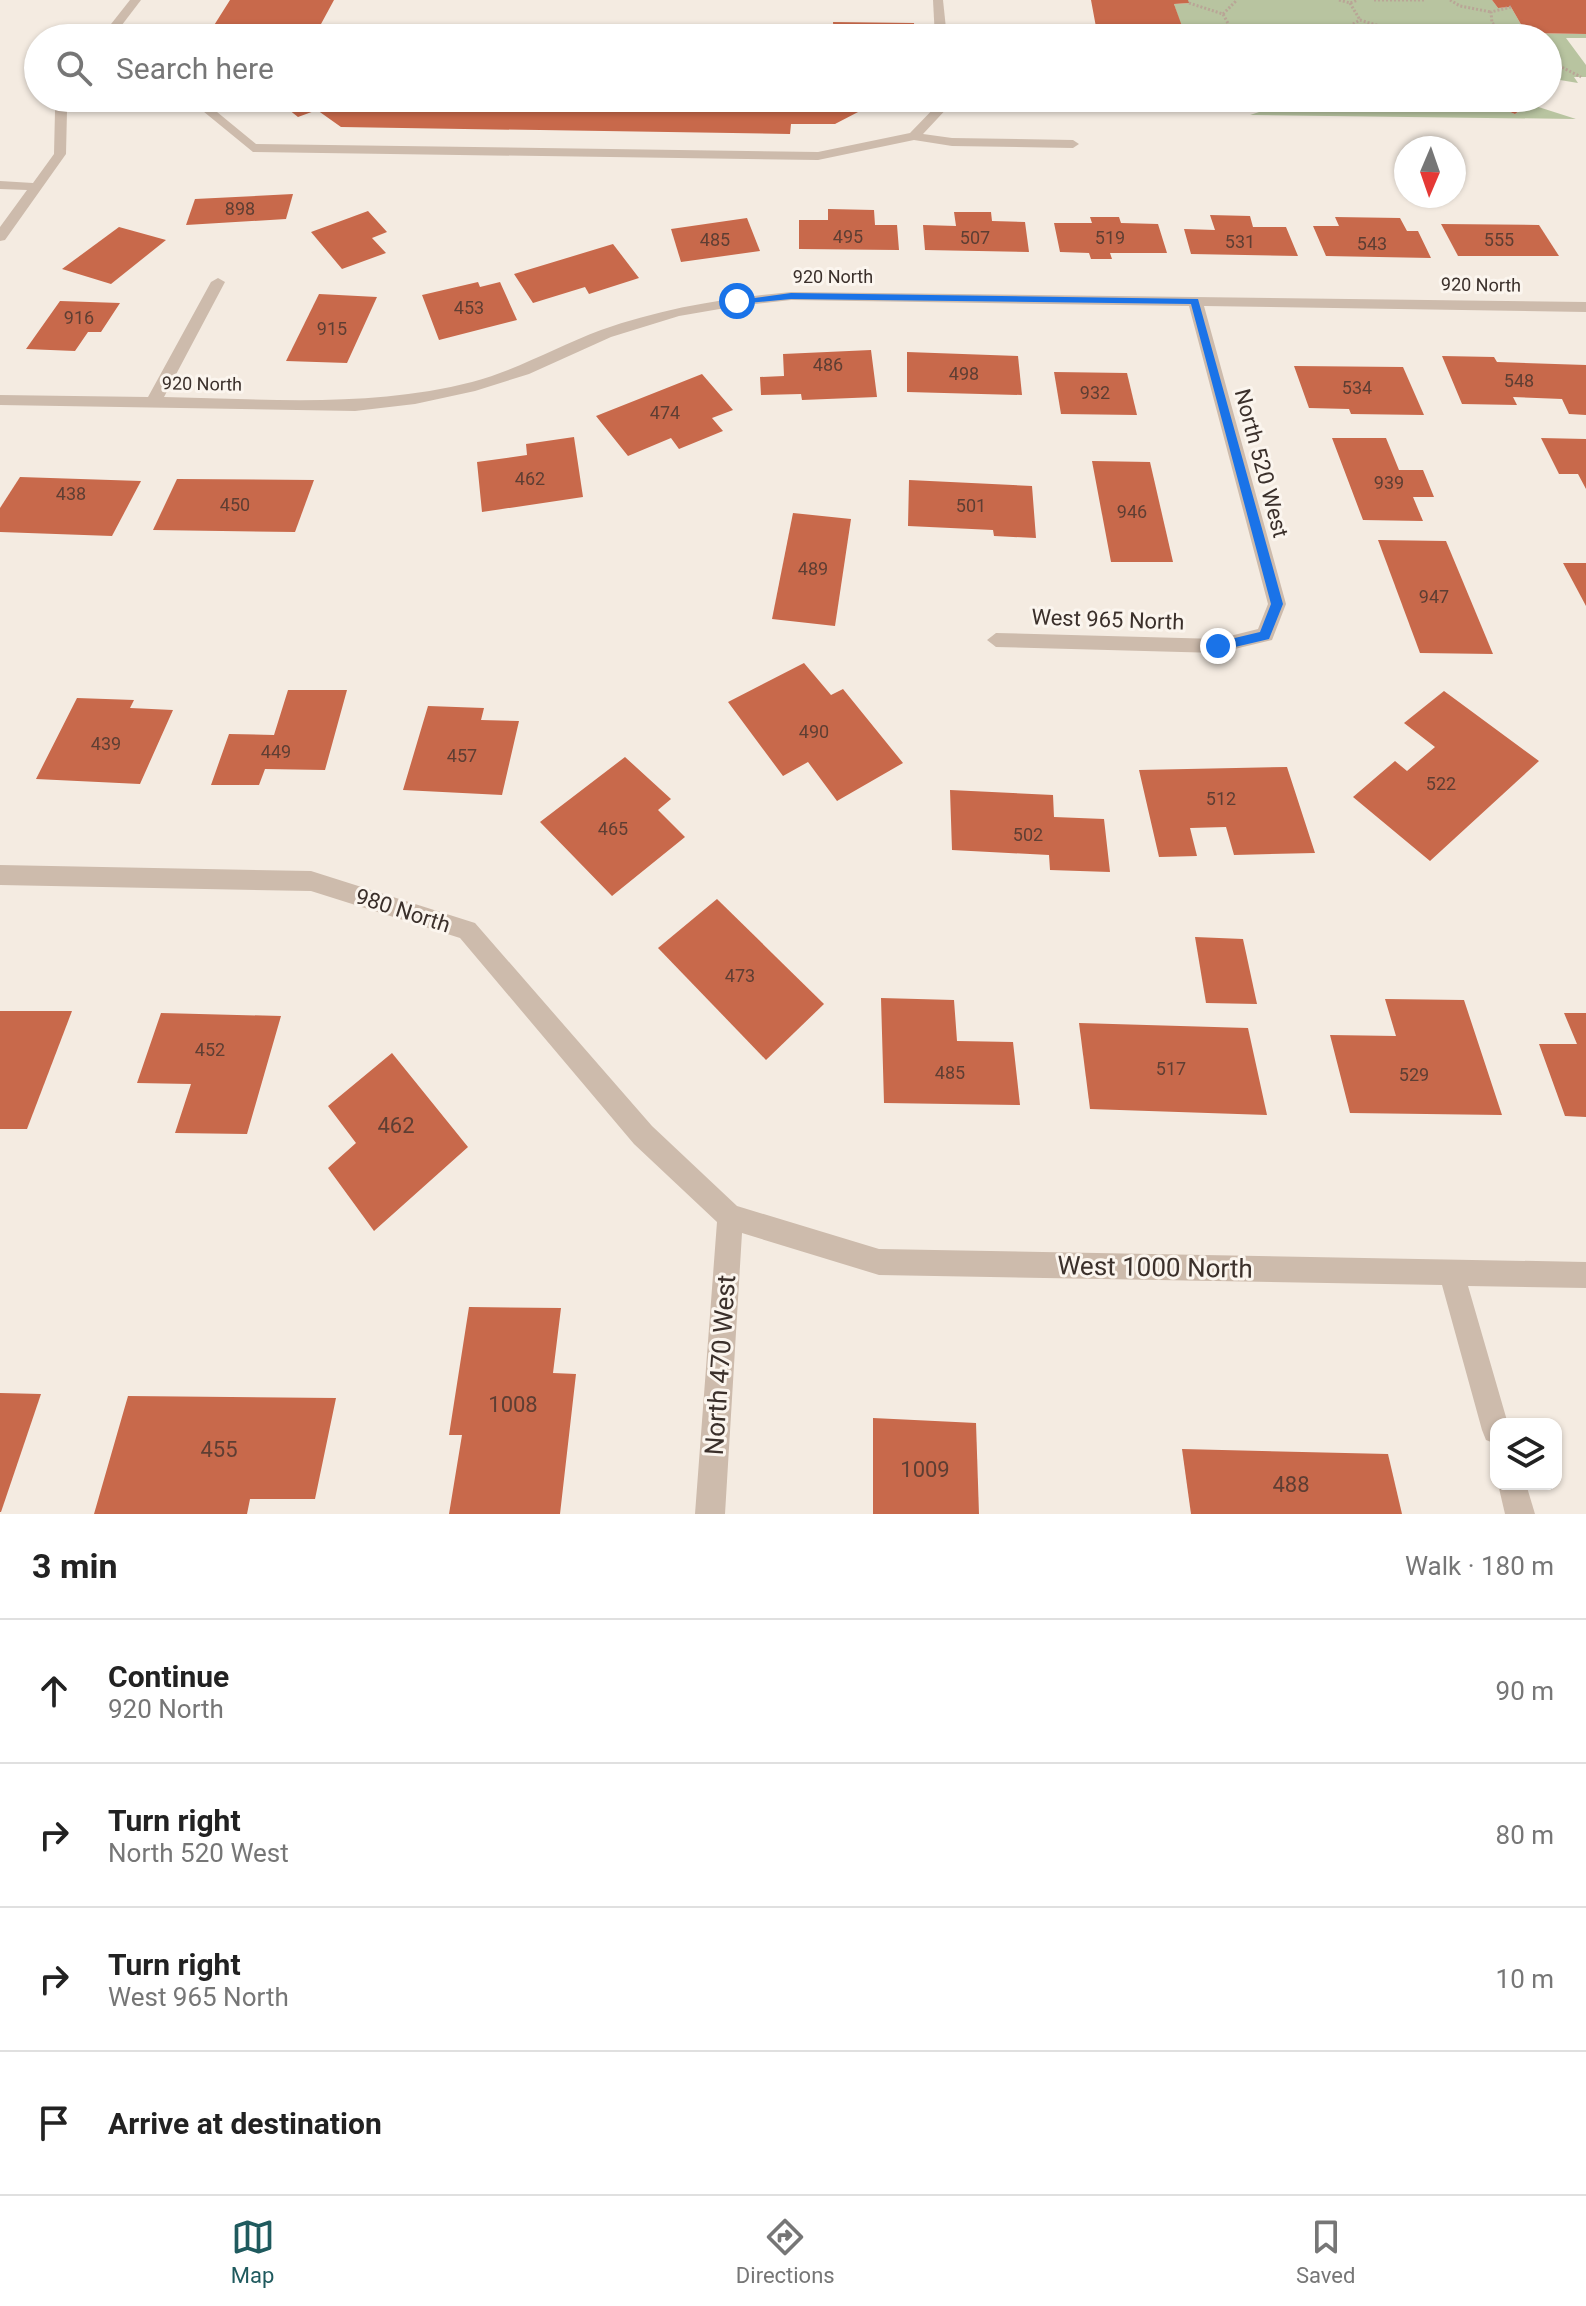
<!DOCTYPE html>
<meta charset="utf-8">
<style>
:root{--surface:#fff;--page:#f6f6f6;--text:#222;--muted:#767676;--line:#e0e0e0;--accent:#1f5a5e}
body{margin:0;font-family:Roboto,sans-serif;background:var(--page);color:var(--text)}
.controls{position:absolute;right:24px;bottom:24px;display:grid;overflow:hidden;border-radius:16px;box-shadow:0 2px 6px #0004}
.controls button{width:72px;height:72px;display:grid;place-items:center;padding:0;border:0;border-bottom:2px solid var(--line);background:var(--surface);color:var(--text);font:40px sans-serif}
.compass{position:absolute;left:1394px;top:136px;width:72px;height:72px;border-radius:50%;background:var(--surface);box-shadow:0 2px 6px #0004;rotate:182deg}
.stop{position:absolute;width:24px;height:24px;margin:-18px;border:6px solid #1a73e8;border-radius:50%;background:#fff}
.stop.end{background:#1a73e8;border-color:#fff;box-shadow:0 2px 8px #0008}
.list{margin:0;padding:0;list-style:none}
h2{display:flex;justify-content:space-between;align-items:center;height:104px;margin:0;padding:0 32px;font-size:34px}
h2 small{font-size:26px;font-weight:400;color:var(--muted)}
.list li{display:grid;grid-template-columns:52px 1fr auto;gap:24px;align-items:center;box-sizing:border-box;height:144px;padding:0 32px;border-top:2px solid var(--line)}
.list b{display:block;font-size:30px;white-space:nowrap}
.list p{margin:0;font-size:26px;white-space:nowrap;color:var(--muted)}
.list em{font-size:26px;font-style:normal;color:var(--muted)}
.icon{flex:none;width:44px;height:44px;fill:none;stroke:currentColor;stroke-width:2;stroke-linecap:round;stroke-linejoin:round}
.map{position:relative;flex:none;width:1586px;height:1514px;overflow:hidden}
.search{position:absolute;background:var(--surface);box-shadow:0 2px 6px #0004;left:24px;right:24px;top:24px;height:88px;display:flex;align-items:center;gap:20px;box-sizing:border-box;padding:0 28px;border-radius:44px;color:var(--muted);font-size:30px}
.sheet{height:680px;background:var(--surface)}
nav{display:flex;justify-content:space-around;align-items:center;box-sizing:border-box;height:112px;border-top:2px solid var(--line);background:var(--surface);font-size:22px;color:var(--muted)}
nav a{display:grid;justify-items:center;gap:4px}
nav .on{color:var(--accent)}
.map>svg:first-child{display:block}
.green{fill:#b8c4a0}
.building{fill:#c8694b}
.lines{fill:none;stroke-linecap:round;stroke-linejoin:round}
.path{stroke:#b9a596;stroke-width:3;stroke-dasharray:2 2;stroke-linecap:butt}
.service{fill:#cdbbac;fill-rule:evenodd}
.minor{fill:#cdbbac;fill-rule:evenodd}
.route{fill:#1a73e8}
.labels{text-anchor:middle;stroke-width:6;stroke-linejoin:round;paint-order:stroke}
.number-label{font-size:18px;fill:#5e3e33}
.far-street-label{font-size:18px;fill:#3b302b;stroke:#fbf5ee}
.street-label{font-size:22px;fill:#3b302b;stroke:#fbf5ee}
.near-number-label{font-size:22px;fill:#5e3e33}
.near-street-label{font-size:26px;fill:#3b302b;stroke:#fbf5ee}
</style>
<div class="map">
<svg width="1586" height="1514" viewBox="0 0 1586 1514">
<rect width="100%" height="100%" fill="#f4ebe1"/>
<g class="green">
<path d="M1188 0H1492L1498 8 1511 7 1526 33 1586 34V38H1566L1586 65V77H1574L1578 83 1548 78V38H1444L1419 28H1346L1290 29 1273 38H1171L1169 35H1140V38H1099L1096 27 1182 29 1174 4 1188 3Z"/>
<path d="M1301 98H1476L1515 114 1529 104 1576 119 1250 115Z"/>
</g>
<g class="building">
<path d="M230 0H334L321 24 343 38H206Z"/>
<path d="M1091 0H1188L1189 3 1174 4 1183 29 1096 27Z"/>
<path d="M1492 0H1586V34L1526 33 1511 7 1498 8Z"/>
<path d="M833 22 914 23 915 38H834Z"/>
<path d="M1352 25 1382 34 1389 29 1407 36 1419 28 1444 38H1273L1290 29 1307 36 1320 28 1337 34Z"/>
<path d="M274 98H885L835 124H791L790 134 341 127 317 110 298 117Z"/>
<path d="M1254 98H1301L1281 110Z"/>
<path d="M1476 98H1536L1515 114Z"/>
<path d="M293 194 286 219 186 225 195 199Z"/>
<path d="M828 209 874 210 875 225H897L899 250 799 249V220H828Z"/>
<path d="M368 211 387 232 372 238 386 253 342 269 311 232Z"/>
<path d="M954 212H991L992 221 1025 222 1029 252 925 250 923 225 956 226Z"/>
<path d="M1210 215 1250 216 1253 227H1286L1298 256 1191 254 1184 229 1215 230Z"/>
<path d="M1090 217H1119L1121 223 1158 224 1167 253H1110L1112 259H1091L1089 253 1060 252 1054 223H1092Z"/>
<path d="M1335 217 1400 218 1407 231H1418L1431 258 1326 256 1313 226H1339Z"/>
<path d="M747 218 760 251 681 262 671 229Z"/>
<path d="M1441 224 1539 225 1559 256H1458Z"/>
<path d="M119 227 166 240 111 284 62 269Z"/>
<path d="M613 244 639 278 589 294 585 287 533 303 514 274Z"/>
<path d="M478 282 480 287 500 282 517 320 439 340 422 295Z"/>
<path d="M319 294 377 297 347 363 286 361Z"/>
<path d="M60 301 120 303 101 332H88L75 351 26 349Z"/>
<path d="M871 350 877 397 802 400 801 394 761 395 760 377 784 376 783 354Z"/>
<path d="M907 352 1018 356 1022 395 907 392Z"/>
<path d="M1442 356 1494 357 1497 362 1586 365V415L1569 414 1562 399 1513 397 1517 405 1462 404Z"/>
<path d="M1294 366 1403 367 1424 415 1351 414 1349 409 1309 408Z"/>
<path d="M1054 372 1127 373 1137 415 1061 414Z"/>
<path d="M702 374 733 410 712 418 723 431 679 449 671 438 628 456 596 416Z"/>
<path d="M574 437 583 497 482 512 477 462 527 455 526 444Z"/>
<path d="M1332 438H1386L1399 470H1423L1434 497H1413L1423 521 1363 520Z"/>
<path d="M1541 438 1586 439V489L1578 474H1559Z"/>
<path d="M1092 461 1150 462 1173 562H1111Z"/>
<path d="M20 477 141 481 112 536 0 532V508Z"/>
<path d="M177 479 314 480 295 532 153 530Z"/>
<path d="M909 480 1032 486 1036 538 994 536 993 530 908 526Z"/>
<path d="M793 513 851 519 835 626 772 619Z"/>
<path d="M1378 540 1446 541 1493 654 1420 653Z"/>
<path d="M1563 563H1586V606Z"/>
<path d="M804 663 831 695 843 689 903 763 837 801 808 762 783 776 728 702Z"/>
<path d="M288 690H347L325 770 265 769 259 785H211L229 734 274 735Z"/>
<path d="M1444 691 1539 761 1430 861 1353 797 1395 761 1407 771 1435 747 1404 723Z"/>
<path d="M77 698 134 700 130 708 173 710 140 784 36 779Z"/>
<path d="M428 706 484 708 481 720 519 721 502 795 403 790Z"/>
<path d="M625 757 671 799 658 810 685 837 612 896 540 822Z"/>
<path d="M1287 767 1315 853 1234 855 1226 827 1190 828 1197 856 1159 857 1139 770Z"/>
<path d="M950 790 1053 795 1054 817 1104 819 1110 872 1050 870 1049 855 952 850Z"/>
<path d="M717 899 824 1004 766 1060 658 948Z"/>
<path d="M1195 937 1243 939 1257 1004 1206 1003Z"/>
<path d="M881 998 954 1000 957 1041 1013 1042 1020 1105 884 1103Z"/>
<path d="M1385 999 1464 1000 1502 1115 1350 1113 1330 1035 1396 1036Z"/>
<path d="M0 1011H72L27 1129H0Z"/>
<path d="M161 1013 281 1016 247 1134 175 1133 191 1084 137 1083Z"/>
<path d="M1564 1013H1586V1117L1565 1116 1539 1044H1577Z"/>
<path d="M1079 1023 1248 1028 1267 1115 1090 1109Z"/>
<path d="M392 1053 468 1147 374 1231 328 1168 356 1143 328 1106Z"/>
<path d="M469 1307 561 1308 553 1373 576 1374 560 1514H449L462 1435H449Z"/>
<path d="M0 1393 41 1394 1 1512H0Z"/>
<path d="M128 1396 336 1398 315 1499H250L247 1514H94Z"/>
<path d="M873 1418 976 1423 979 1514H873Z"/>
<path d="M1182 1449 1388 1454 1402 1514H1191Z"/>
</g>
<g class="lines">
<g class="path">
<path d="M1339 0 1350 3 1358 0"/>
<path d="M1374 0H1426"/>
<path d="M1450 0 1460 6 1491 12"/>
<path d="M1189 3 1223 14 1232 31 1227 38"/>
<path d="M1350 3 1360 20"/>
<path d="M1511 7 1491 12 1492 23 1517 38"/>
<path d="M1223 14 1237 0"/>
<path d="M1346 28 1360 20 1389 29"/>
<path d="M1548 60 1581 77"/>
</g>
<g class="service">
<path d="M933 0H943L947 38H935Z"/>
<path d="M187 98H200L256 144 818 152 910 133 940 102V98H952V103L923 134 952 138 1073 140 1079 144 1073 148 952 146 914 140 818 160 253 152Z"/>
</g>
<g class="minor">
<path d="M130 0H141L112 38H100Z"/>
<path d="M61 98H73L67 111 66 154 5 240 0 241V227L27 190 0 189V181L33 183 54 154 55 111Z"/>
<path d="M218 278 225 282 164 397C267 399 371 408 472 382 517 370 558 346 601 330 663 308 726 298 791 292L1586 302V312L1204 306 1286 604 1272 640 1218 653 996 647 987 640 996 633 1218 639 1258 629 1268 604 1189 306 791 300 737 306 679 316 611 337 529 374 475 391 415 404 355 411 0 405V395L148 397 211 282Z"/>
<path d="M0 865 311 871 475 923 652 1126 737 1206 879 1249 1586 1262V1288L1468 1286 1508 1424H1496V1444L1486 1440 1482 1430 1442 1285 879 1275 742 1233 725 1514H695L717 1222 634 1144 460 938 311 891 0 885Z"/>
<path d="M1498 1484H1526L1535 1514H1505Z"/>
</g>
</g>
<path class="route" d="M791 293 1198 299 1283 604 1269 639 1218 651 1212 646 1218 642 1260 632 1271 604 1191 304 791 299 737 304 732 301Z"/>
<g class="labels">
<g class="number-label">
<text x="240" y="215">898</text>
<text x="848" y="243">495</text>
<text x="975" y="244">507</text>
<text x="1110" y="244">519</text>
<text x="715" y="246">485</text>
<text x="1499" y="246">555</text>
<text x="1240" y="248">531</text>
<text x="1372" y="250">543</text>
<text x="469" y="314">453</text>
<text x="79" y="324">916</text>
<text x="332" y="335">915</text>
<text x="828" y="371">486</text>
<text x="964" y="380">498</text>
<text x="1519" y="387">548</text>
<text x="1357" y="394">534</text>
<text x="1095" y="399">932</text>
<text x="665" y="419">474</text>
<text x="530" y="485">462</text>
<text x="1389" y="489">939</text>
<text x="71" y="500">438</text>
<text x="235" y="511">450</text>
<text x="971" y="512">501</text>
<text x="1132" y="518">946</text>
<text x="813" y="575">489</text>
<text x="1434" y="603">947</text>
<text x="814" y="738">490</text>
<text x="106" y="750">439</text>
<text x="276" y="758">449</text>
<text x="462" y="762">457</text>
<text x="1441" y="790">522</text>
<text x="1221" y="805">512</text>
<text x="613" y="835">465</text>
<text x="1028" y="841">502</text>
<text x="740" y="982">473</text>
<text x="210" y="1056">452</text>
<text x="1171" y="1075">517</text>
<text x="950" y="1079">485</text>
<text x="1414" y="1081">529</text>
</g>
<g class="far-street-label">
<text x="833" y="283">920 North</text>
<text transform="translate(1481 285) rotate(1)" y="6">920 North</text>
<text transform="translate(202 384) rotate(1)" y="6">920 North</text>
</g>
<g class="street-label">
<text transform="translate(1262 463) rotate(75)" y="8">North 520 West</text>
<text transform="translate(1108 619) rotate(2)" y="8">West 965 North</text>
<text transform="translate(403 910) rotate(18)" y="8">980 North</text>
</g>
<g class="near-number-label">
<text x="396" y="1133">462</text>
<text x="513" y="1412">1008</text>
<text x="219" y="1457">455</text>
<text x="925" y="1477">1009</text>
<text x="1291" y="1492">488</text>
</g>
<g class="near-street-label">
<text transform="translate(1155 1267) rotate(1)" y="9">West 1000 North</text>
<text transform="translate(720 1365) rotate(-86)" y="9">North 470 West</text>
</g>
</g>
</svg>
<div class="controls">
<button><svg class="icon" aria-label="layers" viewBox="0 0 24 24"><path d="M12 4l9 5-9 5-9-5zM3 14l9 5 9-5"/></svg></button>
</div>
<svg class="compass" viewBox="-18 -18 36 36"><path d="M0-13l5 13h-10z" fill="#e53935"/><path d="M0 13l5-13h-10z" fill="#767676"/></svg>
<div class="stop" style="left:737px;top:301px"></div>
<div class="stop end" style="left:1218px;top:646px"></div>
<div class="search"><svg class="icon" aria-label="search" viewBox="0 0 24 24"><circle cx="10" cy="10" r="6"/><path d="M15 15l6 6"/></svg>Search here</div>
</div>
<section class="sheet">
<h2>3 min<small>Walk · 180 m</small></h2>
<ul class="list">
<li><svg class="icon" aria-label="ahead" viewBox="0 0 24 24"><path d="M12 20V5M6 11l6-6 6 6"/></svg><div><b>Continue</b><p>920 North</p></div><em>90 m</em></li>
<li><svg class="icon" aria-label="right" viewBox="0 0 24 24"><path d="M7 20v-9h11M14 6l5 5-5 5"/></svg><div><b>Turn right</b><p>North 520 West</p></div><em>80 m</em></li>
<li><svg class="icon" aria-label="right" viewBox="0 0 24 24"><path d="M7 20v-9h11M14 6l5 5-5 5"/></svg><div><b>Turn right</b><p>West 965 North</p></div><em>10 m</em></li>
<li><svg class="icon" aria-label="arrive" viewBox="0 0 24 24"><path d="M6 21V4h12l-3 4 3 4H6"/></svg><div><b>Arrive at destination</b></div></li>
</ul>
</section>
<nav>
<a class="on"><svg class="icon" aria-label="map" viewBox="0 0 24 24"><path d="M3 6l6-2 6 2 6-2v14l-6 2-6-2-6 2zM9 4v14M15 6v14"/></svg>Map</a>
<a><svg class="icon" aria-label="directions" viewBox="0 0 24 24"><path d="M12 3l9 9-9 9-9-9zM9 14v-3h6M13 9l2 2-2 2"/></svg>Directions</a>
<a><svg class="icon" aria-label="saved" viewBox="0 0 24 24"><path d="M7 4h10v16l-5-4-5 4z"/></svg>Saved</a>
</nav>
